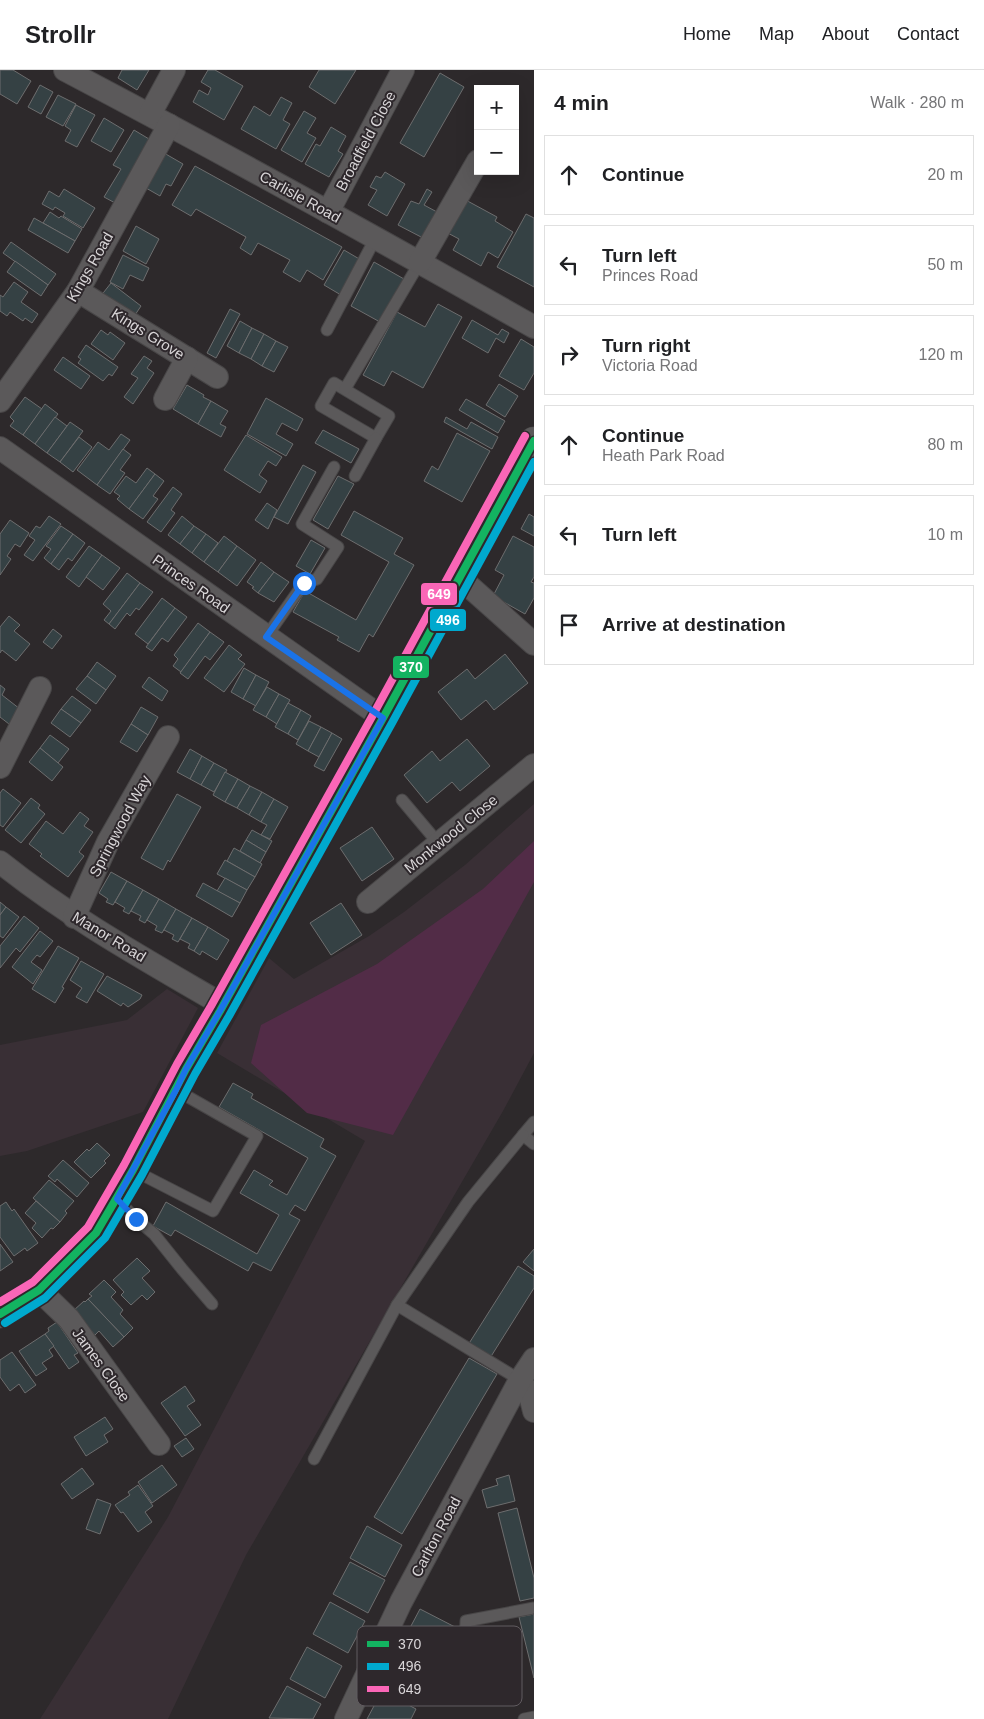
<!DOCTYPE html>
<meta charset="utf-8">
<style>
:root{--surface:#fff;--page:#f2f2f2;--text:#202124;--muted:#757577;--line:#e0e0e0}
body{margin:0;font-family:Helvetica,sans-serif;background:var(--page);color:var(--text)}
.controls{position:absolute;right:15px;top:15px;display:grid;overflow:hidden;border-radius:0px;box-shadow:0 5px 20px #0002}
.controls button{width:45px;height:45px;display:grid;place-items:center;padding:0;border:0;border-bottom:1px solid var(--line);background:var(--surface);color:var(--text);font:25px sans-serif}
.stop{position:absolute;width:15px;height:15px;margin:-11px;border:4px solid #1a73e8;border-radius:50%;background:#fff}
.stop.end{background:#1a73e8;border-color:#fff;box-shadow:0 1px 5px #0008}
.list{margin:0;padding:0;list-style:none}
h2{display:flex;justify-content:space-between;align-items:center;height:65px;margin:0;padding:0 20px;font-size:21px}
h2 small{font-size:16px;font-weight:400;color:var(--muted)}
.list li{display:grid;grid-template-columns:32px 1fr auto;gap:15px;align-items:center;box-sizing:border-box;height:80px;margin:0 10px 10px;padding:0 10px;border:1px solid var(--line);border-radius:0px}
.list b{display:block;font-size:19px;white-space:nowrap}
.list p{margin:0;font-size:16px;white-space:nowrap;color:var(--muted)}
.list em{font-size:16px;font-style:normal;color:var(--muted)}
.icon{flex:none;width:28px;height:28px;fill:none;stroke:currentColor;stroke-width:2;stroke-linecap:round;stroke-linejoin:round}
.map{position:relative;flex:none;width:534px;height:1649px;overflow:hidden}
header{display:flex;align-items:center;gap:30px;box-sizing:border-box;height:70px;padding:0 25px;background:var(--surface);border-bottom:1px solid var(--line)}
header strong{font-size:24px}
nav{display:flex;gap:28px;margin-inline-start:auto;font-size:18px}
main{display:flex}
aside{flex:1;background:var(--surface)}
.map>svg:first-child{display:block}
.built{fill:#392f35}
.green{fill:#522c47}
.building{fill:#354144;stroke:#6d6d6e}
.lines{fill:none;stroke-linecap:round;stroke-linejoin:round}
.service-casing{stroke:#484647;stroke-width:13}
.minor-casing{stroke:#484647;stroke-width:24}
.tertiary-casing{stroke:#484647;stroke-width:29}
.service{stroke:#5b595a;stroke-width:11}
.minor{stroke:#5b595a;stroke-width:22}
.tertiary{stroke:#5b595a;stroke-width:28}
.bus-1-casing{stroke:#2e282c;stroke-width:11}
.bus-2-casing{stroke:#2e282c;stroke-width:11}
.bus-3-casing{stroke:#2e282c;stroke-width:11}
.bus-1{stroke:#13b361;stroke-width:8}
.bus-2{stroke:#00a9ce;stroke-width:8}
.bus-3{stroke:#fa66b7;stroke-width:8}
.route{stroke:#1a73e8;stroke-width:6}
.labels{text-anchor:middle;stroke-width:4;stroke-linejoin:round;paint-order:stroke}
.street-label{font-size:15px;fill:#d9d6d8;stroke:#2e282c}
.key{fill:#2e282c;stroke:#615c60;stroke-width:1}
.key-label{font-size:14px;fill:#d9d6d8}
.line-badge{stroke:#2e282c;stroke-width:2}
.badge-label{font-size:14px;text-anchor:middle;font-weight:bold;fill:#fff}
</style>
<header>
<strong>Strollr</strong>
<nav><a>Home</a><a>Map</a><a>About</a><a>Contact</a></nav>
</header>
<main>
<div class="map">
<svg width="534" height="1649" viewBox="0 0 534 1649">
<rect width="100%" height="100%" fill="#2d292b"/>
<g class="built">
<path d="M534 734V983L503 1041 246 1485 168 1649H40L168 1447 365 1071 217 983 269 888 294 909 369 866 404 842 465 795Z"/>
<path d="M167 919 198 938 143 1042 27 1081 0 1086V975L127 950Z"/>
</g>
<path class="green" d="M534 771V812L393 1065 307 1043 251 993 261 955 377 894 483 819Z"/>
<g class="building">
<path d="M0 0H13L31 11 17 34 0 24Z"/>
<path d="M122 0H149L137 20 118 8Z"/>
<path d="M208 0H215L243 16 224 50 193 32 199 20 208 25 211 18 201 12Z"/>
<path d="M319 0H356L335 34 309 17Z"/>
<path d="M440 3 464 17 424 87 400 73Z"/>
<path d="M40 15 53 22 41 44 28 37Z"/>
<path d="M58 25 76 34 63 56 46 47Z"/>
<path d="M281 27 292 33 283 50 290 54 276 79 241 59 254 36 270 46Z"/>
<path d="M76 35 95 45 77 77 65 71 71 60 65 56Z"/>
<path d="M304 41 316 48 307 63 316 68 302 92 281 80Z"/>
<path d="M104 48 124 60 111 82 91 71Z"/>
<path d="M331 57 346 66 338 81 343 84 329 107 305 94 316 74 320 76Z"/>
<path d="M134 60 154 72 117 134 104 127 121 99 113 95Z"/>
<path d="M164 83 183 94 171 116 166 114 160 126 146 118Z"/>
<path d="M195 96 342 177 323 210 307 200 300 212 283 202 290 190 258 173 251 185 240 178 246 167 196 139 191 146 172 135Z"/>
<path d="M385 102 405 114 387 146 368 135 377 120 370 117 376 106 381 108Z"/>
<path d="M64 119 95 138 83 158 63 146 65 143 55 137 53 140 42 134 49 121 59 127Z"/>
<path d="M427 119 432 122 424 135 437 142 423 168 398 155 411 131 419 134Z"/>
<path d="M462 128 497 147 495 151 513 162 498 188 488 182 481 196 453 180 459 169 444 161Z"/>
<path d="M50 142 59 148 61 146 82 159 75 171 43 153Z"/>
<path d="M526 144 534 148V217L497 197Z"/>
<path d="M34 148 75 171 68 183 28 160Z"/>
<path d="M136 156 159 169 146 194 123 181Z"/>
<path d="M11 172 56 204 48 215 3 183Z"/>
<path d="M344 180 361 190 341 225 324 215Z"/>
<path d="M123 185 149 198 143 211 130 205 123 219 110 212Z"/>
<path d="M15 191 48 215 41 226 7 202Z"/>
<path d="M374 192 404 209 380 252 351 236Z"/>
<path d="M14 212 28 222 21 232 38 244 32 253 25 248 23 251 10 242 7 246 0 241V225L3 227Z"/>
<path d="M111 213 141 236 135 245 100 227Z"/>
<path d="M438 234 462 247 423 318 392 301 384 316 363 305 397 242 425 257Z"/>
<path d="M230 239 240 244 216 288 207 283Z"/>
<path d="M472 250 498 265 502 259 509 263 504 273 496 268 488 283 462 268Z"/>
<path d="M240 251 252 258 239 283 227 276Z"/>
<path d="M252 258 264 264 251 289 239 283Z"/>
<path d="M101 260 108 265 110 262 125 273 113 290 91 274Z"/>
<path d="M264 264 276 271 262 296 251 289Z"/>
<path d="M521 269 534 277V303L524 320 499 306Z"/>
<path d="M276 271 288 277 274 302 262 296Z"/>
<path d="M86 275 118 297 112 306 109 304 103 311 78 293 81 289 78 287Z"/>
<path d="M144 286 152 291 147 298 154 303 133 334 124 327 138 308 131 304Z"/>
<path d="M63 287 90 306 81 319 54 300Z"/>
<path d="M499 314 518 326 505 347 486 335Z"/>
<path d="M187 315 204 325 203 327 211 331 198 354 173 339Z"/>
<path d="M25 327 42 339 23 365 10 356 14 351 10 347Z"/>
<path d="M266 328 303 349 297 361 282 353 276 364 293 374 286 386 247 364Z"/>
<path d="M466 329 505 351 498 363 459 340Z"/>
<path d="M211 331 228 341 220 354 226 357 221 367 198 354Z"/>
<path d="M45 334 58 344 35 374 23 365Z"/>
<path d="M55 347 67 356 47 383 35 374Z"/>
<path d="M446 347 467 359 471 352 498 367 492 379 444 352Z"/>
<path d="M70 352 83 361 60 392 47 383Z"/>
<path d="M323 360 359 379 351 393 315 373Z"/>
<path d="M457 363 490 381 462 432 424 411 432 396 438 400Z"/>
<path d="M121 364 130 370 97 415 77 400 98 372 109 380Z"/>
<path d="M246 365 282 387 276 396 268 391 259 405 267 411 260 423 224 400Z"/>
<path d="M79 367 92 377 73 402 60 392Z"/>
<path d="M123 379 131 385 120 400 125 403 110 424 97 415Z"/>
<path d="M303 395 316 402 288 454 274 447Z"/>
<path d="M147 398 155 404 129 439 117 429 120 426 114 422 126 406 136 413Z"/>
<path d="M155 404 164 411 153 426 158 429 143 449 129 439Z"/>
<path d="M338 406 354 414 328 459 313 450Z"/>
<path d="M173 417 182 424 171 440 175 443 161 462 147 452Z"/>
<path d="M267 433 277 440 268 459 255 450Z"/>
<path d="M354 441 403 468 394 484 414 495 373 567 369 564 359 582 337 570 339 567 293 542 305 521 356 550 389 492 341 465Z"/>
<path d="M529 444 534 447V466L521 459Z"/>
<path d="M49 446 61 454 33 491 24 485 35 470 29 466 36 456 40 458Z"/>
<path d="M182 446 194 456 180 474 168 465Z"/>
<path d="M10 450 29 463 20 477 15 474 7 486 11 489 0 505V464Z"/>
<path d="M61 456 73 464 51 494 44 488 51 479 46 476Z"/>
<path d="M194 456 206 464 192 483 180 474Z"/>
<path d="M73 464 85 473 72 491 68 488 59 500 51 494Z"/>
<path d="M206 464 218 473 204 492 192 483Z"/>
<path d="M224 466 237 476 218 502 204 492Z"/>
<path d="M513 466 534 477V507L531 512 534 513V528L525 544 493 526 504 505 495 500Z"/>
<path d="M311 470 325 478 310 504 296 496Z"/>
<path d="M89 476 102 485 79 517 66 507Z"/>
<path d="M237 476 256 490 237 516 218 502Z"/>
<path d="M102 485 120 498 103 520 86 507Z"/>
<path d="M261 492 274 502 258 523 252 518 254 517 247 512Z"/>
<path d="M274 502 289 512 274 532 258 523Z"/>
<path d="M127 503 140 513 109 554 104 550 111 541 103 534Z"/>
<path d="M140 513 153 522 139 540 136 538 130 546 127 543 115 559 109 554Z"/>
<path d="M162 528 175 538 148 574 135 564Z"/>
<path d="M175 538 187 547 168 572 162 568 152 581 146 577Z"/>
<path d="M9 546 20 555 14 561 30 574 16 591 2 580 0 583V557Z"/>
<path d="M198 553 210 562 181 602 173 596 178 589 174 585Z"/>
<path d="M53 559 62 566 52 579 43 572Z"/>
<path d="M210 562 224 572 210 590 205 586 188 609 180 603Z"/>
<path d="M229 575 242 585 238 589 245 594 224 622 204 608Z"/>
<path d="M505 584 528 613 494 640 486 630 461 650 438 622 467 599 475 609Z"/>
<path d="M97 592 116 606 106 620 87 606Z"/>
<path d="M244 598 256 605 243 629 231 622Z"/>
<path d="M256 605 269 612 256 636 243 629Z"/>
<path d="M87 606 106 620 96 634 76 619Z"/>
<path d="M149 607 168 621 162 631 142 617Z"/>
<path d="M0 615 5 619 2 625 20 639 9 654 0 647Z"/>
<path d="M267 617 279 624 266 647 253 640Z"/>
<path d="M279 624 290 630 277 654 266 647Z"/>
<path d="M72 626 91 640 81 653 61 639Z"/>
<path d="M288 633 301 640 288 664 275 657Z"/>
<path d="M141 637 158 647 148 665 131 654Z"/>
<path d="M61 639 81 653 70 667 51 653Z"/>
<path d="M301 640 311 646 298 670 288 664Z"/>
<path d="M309 651 321 657 308 681 296 674Z"/>
<path d="M131 654 148 665 137 682 120 672Z"/>
<path d="M321 657 332 663 319 687 308 681Z"/>
<path d="M332 663 342 669 324 701 314 696Z"/>
<path d="M50 665 69 679 58 693 40 678Z"/>
<path d="M467 669 490 696 460 721 452 712 427 733 404 705 432 681 440 691Z"/>
<path d="M40 678 63 697 52 711 29 692Z"/>
<path d="M190 679 202 686 190 709 177 702Z"/>
<path d="M202 686 214 693 201 715 190 709Z"/>
<path d="M214 693 227 700 214 722 201 715Z"/>
<path d="M225 702 238 709 225 732 213 725Z"/>
<path d="M238 709 250 716 237 738 225 732Z"/>
<path d="M250 716 262 722 249 745 237 738Z"/>
<path d="M3 719 21 733 3 757 0 755V723Z"/>
<path d="M262 722 274 729 261 752 249 745Z"/>
<path d="M177 724 201 737 170 792 168 790 163 800 141 788Z"/>
<path d="M31 728 40 735 38 738 45 744 21 773 5 760Z"/>
<path d="M274 729 288 737 270 769 261 765 267 755 261 752Z"/>
<path d="M80 742 89 749 84 756 93 762 79 782 84 786 68 807 40 786 42 784 29 774 46 751 63 764Z"/>
<path d="M372 757 394 789 362 811 340 778Z"/>
<path d="M252 760 272 771 266 782 246 770Z"/>
<path d="M246 770 266 782 260 793 240 781Z"/>
<path d="M234 778 262 794 255 807 227 791Z"/>
<path d="M225 790 255 807 247 820 217 804Z"/>
<path d="M111 802 127 811 113 835 106 832 108 829 99 823Z"/>
<path d="M225 808 247 820 240 833 217 821Z"/>
<path d="M127 811 143 820 129 844 123 841 125 838 115 832Z"/>
<path d="M203 813 240 833 232 847 196 826Z"/>
<path d="M143 820 159 829 145 853 139 850 141 846 131 841Z"/>
<path d="M159 829 176 839 162 863 155 860 157 856 147 850Z"/>
<path d="M0 832 6 837 0 845Z"/>
<path d="M341 833 362 865 331 885 310 853Z"/>
<path d="M6 837 19 847 3 868 0 866V845Z"/>
<path d="M176 839 192 848 178 872 172 869 174 865 164 860Z"/>
<path d="M24 846 39 858 20 882 16 878 0 898V876Z"/>
<path d="M192 848 208 857 194 881 188 878 190 874 180 869Z"/>
<path d="M208 857 229 870 217 890 202 881 200 885 194 881Z"/>
<path d="M40 861 53 871 40 887 37 885 31 892 42 900 33 914 12 897Z"/>
<path d="M58 876 79 888 62 917 64 918 55 933 32 919Z"/>
<path d="M81 891 104 904 87 933 76 927 82 918 70 910Z"/>
<path d="M107 906 142 925 140 929 128 937 123 933 121 936 97 921Z"/>
<path d="M233 1013 253 1024 251 1028 324 1069 320 1077 336 1086 305 1141 295 1135 289 1144 300 1150 271 1201 253 1192 248 1201 175 1160 171 1166 153 1156 166 1132 257 1184 279 1145 240 1123 254 1100 273 1111 269 1115 287 1125 308 1088 219 1037Z"/>
<path d="M97 1073 110 1085 104 1091 106 1093 91 1108 74 1092 87 1079 89 1081Z"/>
<path d="M63 1090 89 1113 77 1127 57 1109 55 1112 48 1106Z"/>
<path d="M49 1110 74 1131 65 1141 67 1143 60 1152 33 1128Z"/>
<path d="M36 1131 60 1152 53 1159 51 1158 42 1168 32 1158 36 1153 25 1143Z"/>
<path d="M6 1132 12 1141 14 1139 38 1173 27 1181 25 1178 14 1186 0 1167V1136Z"/>
<path d="M0 1174 13 1192 0 1201Z"/>
<path d="M534 1179V1201L523 1192Z"/>
<path d="M137 1188 150 1201 142 1208 155 1222 147 1230 142 1225 131 1235 121 1225 124 1222 113 1210Z"/>
<path d="M518 1196 534 1206V1218L490 1288 468 1275Z"/>
<path d="M104 1210 116 1222 111 1227 123 1240 120 1244 133 1258 124 1267 88 1229 92 1226 89 1224Z"/>
<path d="M88 1229 124 1267 113 1277 99 1261 95 1265 73 1241 84 1231 85 1232Z"/>
<path d="M57 1252 78 1283 74 1285 79 1292 69 1299 45 1264 49 1261 48 1258Z"/>
<path d="M45 1264 54 1276 49 1280 53 1286 42 1293 47 1299 36 1306 19 1281Z"/>
<path d="M12 1282 36 1315 25 1323 19 1314 10 1321 0 1307V1290Z"/>
<path d="M469 1288 497 1304 402 1464 374 1447Z"/>
<path d="M185 1316 195 1331 187 1336 201 1355 185 1366 161 1333Z"/>
<path d="M105 1347 113 1359 104 1365 108 1372 86 1386 74 1367Z"/>
<path d="M186 1368 194 1379 182 1387 174 1376Z"/>
<path d="M162 1395 177 1415 152 1433 138 1412Z"/>
<path d="M82 1398 94 1414 72 1429 61 1414Z"/>
<path d="M509 1405 515 1431 487 1438 482 1420 498 1415 496 1409Z"/>
<path d="M138 1415 153 1436 145 1442 152 1452 138 1462 123 1442 121 1443 115 1435 130 1425 128 1422Z"/>
<path d="M97 1429 111 1434 100 1464 86 1459Z"/>
<path d="M517 1438 534 1508V1528L520 1531 498 1443Z"/>
<path d="M367 1456 402 1475 385 1507 350 1488Z"/>
<path d="M350 1492 385 1510 368 1543 333 1524Z"/>
<path d="M330 1532 365 1551 348 1583 313 1564Z"/>
<path d="M420 1539 455 1557 438 1589 403 1571Z"/>
<path d="M534 1544V1608L519 1547Z"/>
<path d="M307 1577 342 1596 325 1628 290 1609Z"/>
<path d="M287 1616 321 1634 313 1649 269 1648Z"/>
<path d="M382 1621 416 1639 411 1649H367Z"/>
</g>
<g class="lines">
<defs>
<g id="service">
<path d="M327 260 375 169"/>
<path d="M334 313 389 346 376 368 321 336Z"/>
<path d="M345 319 420 192"/>
<path d="M355 406 376 368"/>
<path d="M266 567 304 513 317 509 338 477 302 454 334 397"/>
<path d="M402 730 439 774"/>
<path d="M534 1052 523 1065 534 1074"/>
<path d="M133 1100 213 1141 257 1066 176 1020"/>
<path d="M117 1129 136 1149 154 1164 182 1199 212 1234"/>
<path d="M520 1310 397 1235 468 1132 523 1065"/>
<path d="M314 1389 397 1235"/>
<path d="M465 1575 466 1551 534 1538"/>
<path d="M524 1649 534 1647"/>
</g>
<g id="minor">
<path d="M65 0C223 83 379 169 534 257"/>
<path d="M150 44 174 0"/>
<path d="M328 142 403 0"/>
<path d="M420 192 478 91"/>
<path d="M78 221 217 307"/>
<path d="M165 329 187 288"/>
<path d="M0 331 78 221 169 55"/>
<path d="M0 378 383 648"/>
<path d="M460 508 534 574"/>
<path d="M0 697 40 618"/>
<path d="M0 792C70 848 146 890 223 935"/>
<path d="M368 832 534 695"/>
<path d="M74 847 108 772 168 667"/>
<path d="M39 1220 69 1249 159 1374"/>
<path d="M520 1310 530 1325 534 1341"/>
<path d="M346 1649 401 1532 520 1310 534 1289"/>
</g>
<path id="tertiary" d="M0 1244 39 1220 96 1163 133 1100 186 999 220 941 383 648 534 371"/>
</defs>
<use href="#service" class="service-casing"/>
<use href="#minor" class="minor-casing"/>
<use href="#tertiary" class="tertiary-casing"/>
<use href="#service" class="service"/>
<use href="#minor" class="minor"/>
<use href="#tertiary" class="tertiary"/>
<defs>
<path id="bus-1" d="M0 1244 39 1220 96 1163 133 1100 186 999 220 941 383 648 534 371"/>
<path id="bus-2" d="M5 1253 45 1228 105 1168 142 1105 195 1004 229 946 392 653 534 392"/>
<path id="bus-3" d="M0 1232 33 1212 88 1157 124 1095 177 994 211 936 374 643 525 366"/>
</defs>
<use href="#bus-1" class="bus-1-casing"/>
<use href="#bus-2" class="bus-2-casing"/>
<use href="#bus-3" class="bus-3-casing"/>
<use href="#bus-1" class="bus-1"/>
<use href="#bus-2" class="bus-2"/>
<use href="#bus-3" class="bus-3"/>
</g>
<g class="lines">
<path class="route" d="M136 1149 117 1129 176 1020 186 999 220 941 383 648 266 567 304 513"/>
</g>
<g class="labels">
<g class="street-label">
<text transform="translate(366 71) rotate(-62)" y="5">Broadfield Close</text>
<text transform="translate(300 127) rotate(29)" y="5">Carlisle Road</text>
<text transform="translate(90 197) rotate(-60)" y="5">Kings Road</text>
<text transform="translate(148 264) rotate(32)" y="5">Kings Grove</text>
<text transform="translate(191 514) rotate(35)" y="5">Princes Road</text>
<text transform="translate(120 756) rotate(-62)" y="5">Springwood Way</text>
<text transform="translate(451 764) rotate(-39)" y="5">Monkwood Close</text>
<text transform="translate(109 867) rotate(31)" y="5">Manor Road</text>
<text transform="translate(101 1295) rotate(54)" y="5">James Close</text>
<text transform="translate(436 1467) rotate(-62)" y="5">Carlton Road</text>
</g>
</g>
<rect x="357" y="1556" width="165" height="80" rx="8" class="key"/>
<rect x="367" y="1571" width="22" height="6" fill="#13b361"/>
<rect x="367" y="1593" width="22" height="7" fill="#00a9ce"/>
<rect x="367" y="1616" width="22" height="6" fill="#fa66b7"/>
<g class="key-label">
<text x="398" y="1579">370</text>
<text x="398" y="1601">496</text>
<text x="398" y="1624">649</text>
</g>
<g class="line-badge">
<rect x="420" y="512" width="38" height="24" rx="5" fill="#fa66b7"/>
<rect x="429" y="538" width="38" height="24" rx="5" fill="#00a9ce"/>
<rect x="392" y="585" width="38" height="24" rx="5" fill="#13b361"/>
</g>
<g class="badge-label">
<text x="439" y="529">649</text>
<text x="448" y="555">496</text>
<text x="411" y="602">370</text>
</g>
</svg>
<div class="controls">
<button>+</button>
<button>−</button>
</div>
<div class="stop" style="left:304px;top:513px"></div>
<div class="stop end" style="left:136px;top:1149px"></div>
</div>
<aside>
<h2>4 min<small>Walk · 280 m</small></h2>
<ul class="list">
<li><svg class="icon" aria-label="ahead" viewBox="0 0 24 24"><path d="M12 20V5M6 11l6-6 6 6"/></svg><div><b>Continue</b></div><em>20 m</em></li>
<li><svg class="icon" aria-label="left" viewBox="0 0 24 24"><path d="M17 20v-9H6M10 6l-5 5 5 5"/></svg><div><b>Turn left</b><p>Princes Road</p></div><em>50 m</em></li>
<li><svg class="icon" aria-label="right" viewBox="0 0 24 24"><path d="M7 20v-9h11M14 6l5 5-5 5"/></svg><div><b>Turn right</b><p>Victoria Road</p></div><em>120 m</em></li>
<li><svg class="icon" aria-label="ahead" viewBox="0 0 24 24"><path d="M12 20V5M6 11l6-6 6 6"/></svg><div><b>Continue</b><p>Heath Park Road</p></div><em>80 m</em></li>
<li><svg class="icon" aria-label="left" viewBox="0 0 24 24"><path d="M17 20v-9H6M10 6l-5 5 5 5"/></svg><div><b>Turn left</b></div><em>10 m</em></li>
<li><svg class="icon" aria-label="arrive" viewBox="0 0 24 24"><path d="M6 21V4h12l-3 4 3 4H6"/></svg><div><b>Arrive at destination</b></div></li>
</ul>
</aside>
</main>
